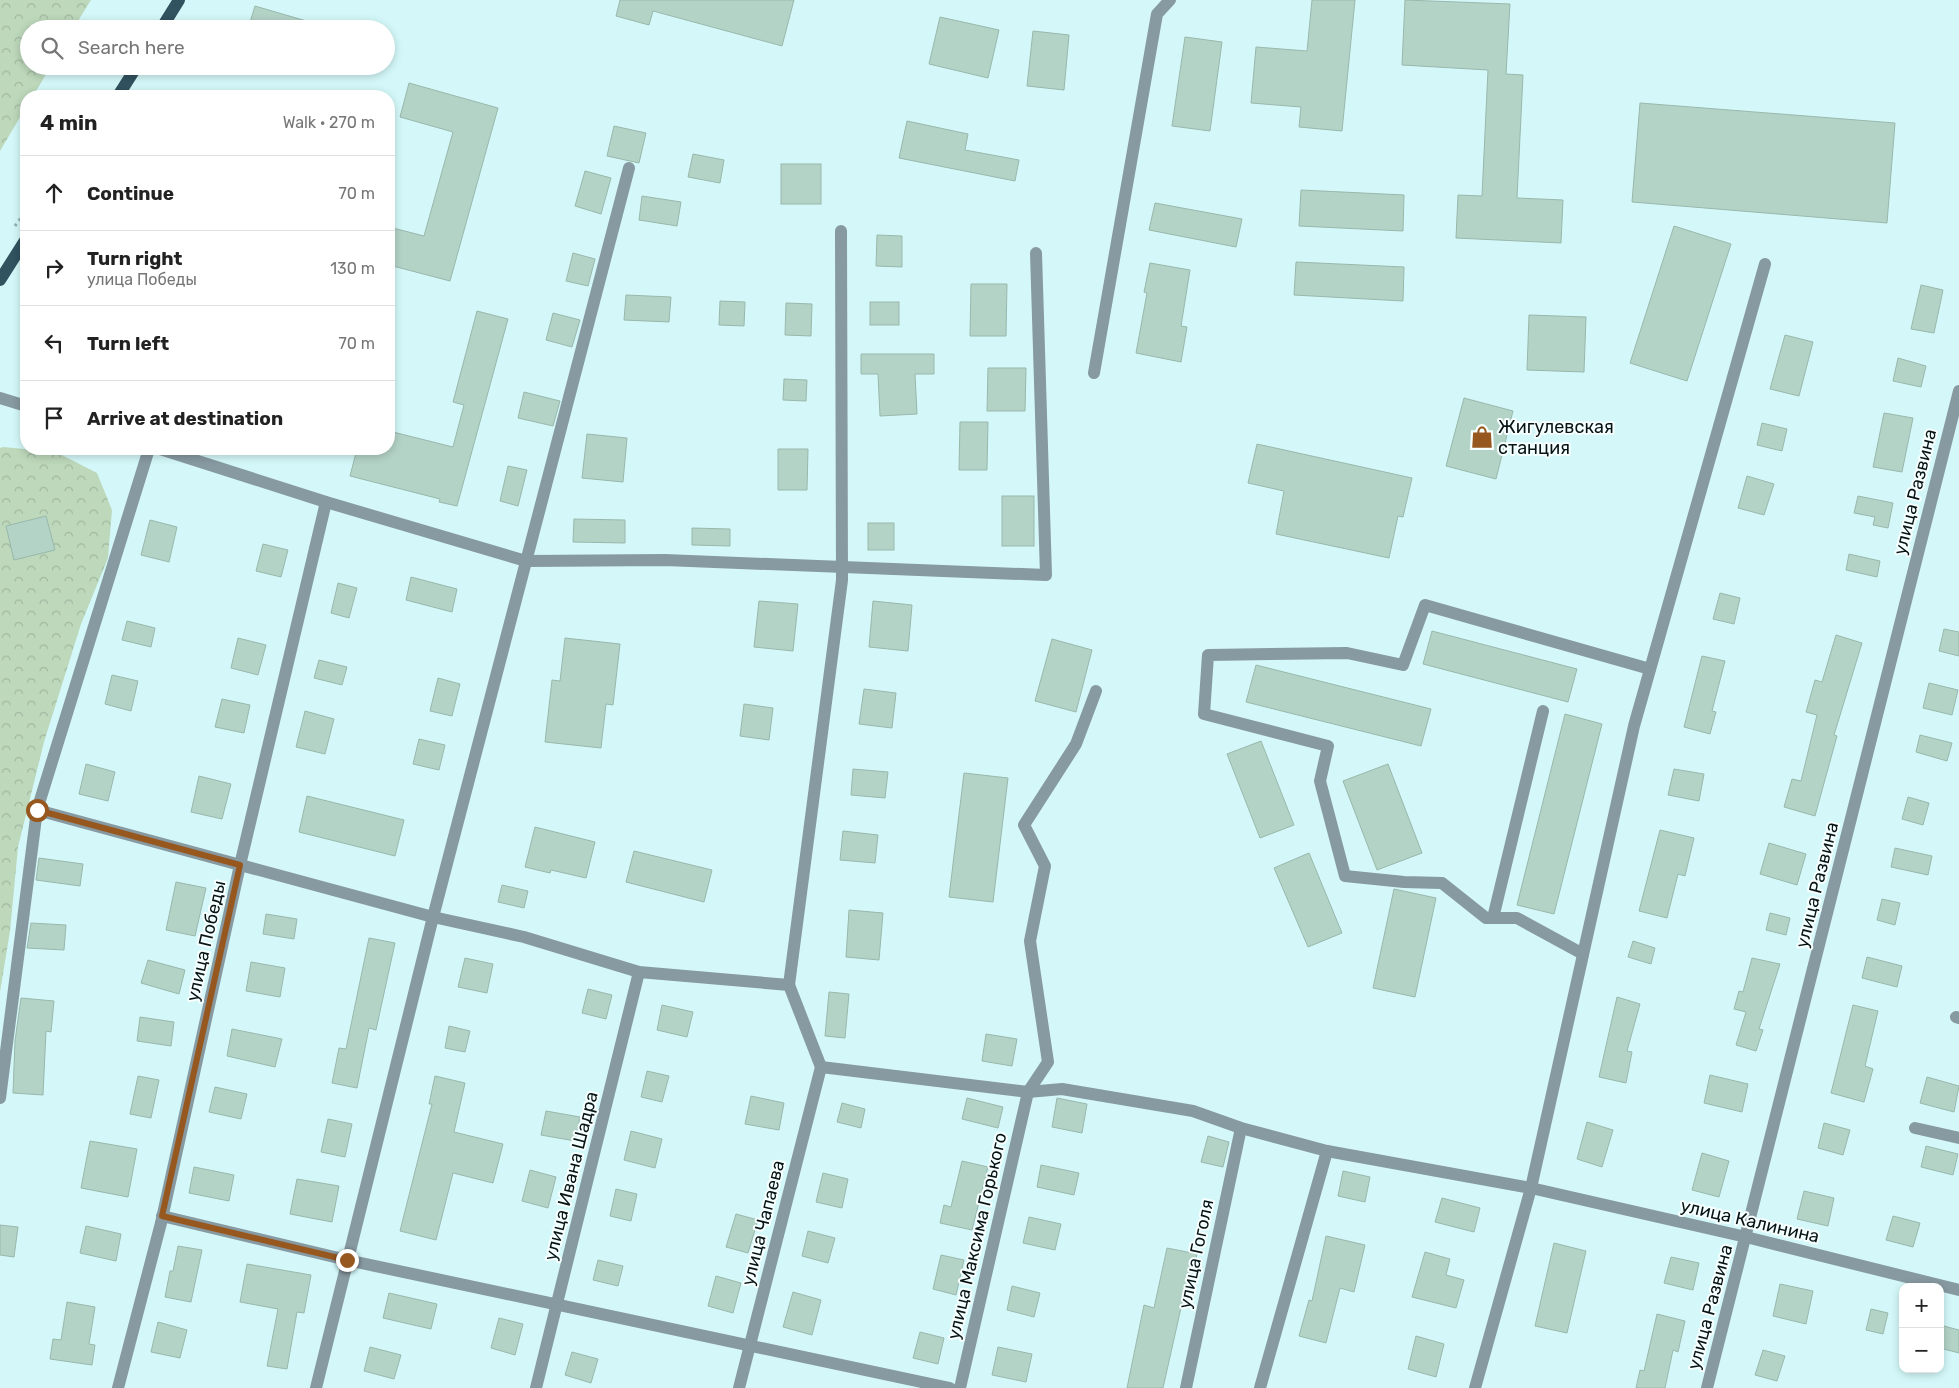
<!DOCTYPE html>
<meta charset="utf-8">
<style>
:root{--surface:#fff;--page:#f2f2f2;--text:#222;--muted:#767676;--line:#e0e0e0}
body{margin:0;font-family:Rubik,sans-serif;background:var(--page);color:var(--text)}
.controls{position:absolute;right:15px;bottom:15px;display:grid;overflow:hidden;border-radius:10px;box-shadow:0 2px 8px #0003}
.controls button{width:45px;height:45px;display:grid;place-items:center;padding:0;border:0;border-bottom:1px solid var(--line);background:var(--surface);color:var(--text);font:25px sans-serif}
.stop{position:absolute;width:15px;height:15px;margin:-11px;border:4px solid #97581f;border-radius:50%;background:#fff}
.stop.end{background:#97581f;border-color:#fff;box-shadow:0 1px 5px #0008}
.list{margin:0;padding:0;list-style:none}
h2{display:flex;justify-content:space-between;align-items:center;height:65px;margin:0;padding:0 20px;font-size:21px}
h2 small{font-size:16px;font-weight:400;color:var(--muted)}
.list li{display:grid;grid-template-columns:32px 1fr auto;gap:15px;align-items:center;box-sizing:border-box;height:75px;padding:0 20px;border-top:1px solid var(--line)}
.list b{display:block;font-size:19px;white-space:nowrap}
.list p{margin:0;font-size:16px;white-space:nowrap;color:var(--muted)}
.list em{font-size:16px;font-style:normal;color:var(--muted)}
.icon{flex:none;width:28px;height:28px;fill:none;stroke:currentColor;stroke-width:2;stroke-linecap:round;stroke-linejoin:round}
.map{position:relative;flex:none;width:1959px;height:1388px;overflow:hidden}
.search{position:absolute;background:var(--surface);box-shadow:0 2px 8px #0003;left:20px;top:20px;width:375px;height:55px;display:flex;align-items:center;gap:12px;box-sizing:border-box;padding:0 18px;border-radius:28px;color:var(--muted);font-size:19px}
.panel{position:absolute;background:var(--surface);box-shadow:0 2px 8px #0003;left:20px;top:90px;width:375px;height:365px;border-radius:20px}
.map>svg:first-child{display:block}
.forest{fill:url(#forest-crowns)}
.building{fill:#b4d3c7;stroke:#99b8ac}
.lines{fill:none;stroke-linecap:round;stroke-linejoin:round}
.path{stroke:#94b1b2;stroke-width:3;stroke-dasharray:2.5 4;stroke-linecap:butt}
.minor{stroke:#8799a1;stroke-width:12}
.major{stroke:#31525f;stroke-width:12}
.route{stroke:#97581f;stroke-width:6}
.labels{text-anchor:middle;stroke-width:4;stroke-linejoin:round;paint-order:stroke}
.poi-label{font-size:18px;fill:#071415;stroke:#f8ffff;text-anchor:start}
.street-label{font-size:18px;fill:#071415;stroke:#f8ffff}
</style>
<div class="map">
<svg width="1959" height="1388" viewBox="0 0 1959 1388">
<defs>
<pattern id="forest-crowns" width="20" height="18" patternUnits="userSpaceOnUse" patternTransform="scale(1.25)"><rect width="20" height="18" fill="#bdd8bb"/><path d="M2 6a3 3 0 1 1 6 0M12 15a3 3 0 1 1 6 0" fill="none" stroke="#a1b8a0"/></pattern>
</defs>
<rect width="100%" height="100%" fill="#d4f8f9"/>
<g class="forest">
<path d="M0 0H91L73 29H29V66H51L33 96H26V107L0 151Z"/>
<path d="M3 447 56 452 97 473 112 510 108 558 81 624 44 742 18 847 10 931 0 992V448Z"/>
</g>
<g class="building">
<path d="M620 0H794L782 46 653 11 649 25 616 16Z"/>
<path d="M1312 0H1355L1342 131 1299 127 1301 107 1251 103 1256 47 1307 51Z"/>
<path d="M1405 0 1510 4 1506 74 1523 75 1517 198 1563 200 1561 243 1456 238 1458 195 1482 196 1488 70 1402 65Z"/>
<path d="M255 6 320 25V29H248Z"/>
<path d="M940 17 999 30 988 78 929 64Z"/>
<path d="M1033 31 1069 35 1064 90 1027 86Z"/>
<path d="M1185 37 1222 42 1210 131 1172 126Z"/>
<path d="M409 83 498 108 450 281 389 265V227L424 236 453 132 400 117Z"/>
<path d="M1640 103 1895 123 1887 223 1632 202Z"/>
<path d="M907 121 968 134 965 150 1019 160 1015 181 899 158Z"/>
<path d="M614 126 646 133 639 163 607 156Z"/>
<path d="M693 154 724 160 720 183 688 177Z"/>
<rect x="781" y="164" width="40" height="40"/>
<path d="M585 171 611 178 601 214 575 206Z"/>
<path d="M1301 190 1404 195 1403 231 1299 226Z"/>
<path d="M642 196 681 202 677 226 639 220Z"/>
<path d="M1155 203 1242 219 1236 247 1149 230Z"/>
<path d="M1674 226 1731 244 1687 381 1630 363Z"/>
<path d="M877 235 902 236V267L876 266Z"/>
<path d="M573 253 595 259 588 286 566 281Z"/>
<path d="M1296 262 1404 267 1403 301 1294 295Z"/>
<path d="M1150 263 1190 270 1181 326 1187 327 1181 362 1136 353 1147 293 1144 292Z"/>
<path d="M971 284H1007L1006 336H970Z"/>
<path d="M1921 285 1943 290 1934 333 1911 329Z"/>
<path d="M626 295 671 297 669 322 624 320Z"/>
<path d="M720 301 745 302 744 326 719 325Z"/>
<rect x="870" y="302" width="29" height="23"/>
<path d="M786 303 812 304 811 336 785 335Z"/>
<path d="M477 311 508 319 457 506 439 502 440 499 350 476 357 449H389V431L453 447 464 405 453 402Z"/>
<path d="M553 313 580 320 572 347 546 340Z"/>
<path d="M1529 315 1586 317 1584 372 1527 370Z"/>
<path d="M1785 335 1813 342 1799 396 1770 389Z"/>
<path d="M861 354H934V374H915L917 414 880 416 878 374H861Z"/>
<path d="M1898 358 1926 366 1921 387 1893 381Z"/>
<path d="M988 368H1026L1025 411H987Z"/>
<path d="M784 379 807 380 806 401 783 400Z"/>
<path d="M524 392 560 401 553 426 518 418Z"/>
<path d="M1464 398 1513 411 1496 479 1446 466Z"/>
<path d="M1884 413 1913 418 1902 472 1873 467Z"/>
<path d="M960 422H988L987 470H959Z"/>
<path d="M1762 423 1787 429 1782 451 1757 445Z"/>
<path d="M587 434 627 438 623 482 582 478Z"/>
<path d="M1257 444 1412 478 1403 517 1398 516 1389 558 1276 534 1284 491 1248 483Z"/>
<path d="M778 449H808L807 490H778Z"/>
<path d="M508 466 527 470 518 506 500 501Z"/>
<path d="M1747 476 1774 484 1764 515 1738 508Z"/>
<rect x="1002" y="496" width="32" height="50"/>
<path d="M1858 496 1893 503 1888 528 1873 525 1875 517 1854 513Z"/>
<path d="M46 516 55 550 14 560 6 526Z"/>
<path d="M574 519 625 520V543L573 542Z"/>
<path d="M150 520 177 527 169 562 141 555Z"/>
<rect x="868" y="523" width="26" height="27"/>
<path d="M692 528 730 529V546L692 545Z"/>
<path d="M263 544 288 550 281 577 256 571Z"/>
<path d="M1849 554 1880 561 1877 577 1846 570Z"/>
<path d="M411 577 457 589 452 612 406 600Z"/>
<path d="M338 583 357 588 349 618 331 613Z"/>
<path d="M1720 593 1740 598 1734 624 1713 619Z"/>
<path d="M759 601 798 604 793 651 754 647Z"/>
<path d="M873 601 912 605 908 651 869 647Z"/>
<path d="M127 621 155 628 151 647 122 640Z"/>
<path d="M1944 629 1959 632V656L1939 651Z"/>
<path d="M1432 631 1577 669 1568 702 1423 664Z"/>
<path d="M1836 635 1862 643 1834 735 1837 736 1815 816 1784 807 1792 779 1801 781 1817 715 1806 712 1815 680 1822 682Z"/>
<path d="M238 638 266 645 258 675 231 668Z"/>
<path d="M565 638 620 644 613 705 606 704 601 748 545 742 552 680 560 681Z"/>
<path d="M1052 639 1092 650 1076 712 1035 701Z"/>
<path d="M1702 656 1725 661 1712 711 1716 712 1710 734 1684 727Z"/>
<path d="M319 660 347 667 342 685 314 678Z"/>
<path d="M1256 665 1431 709 1421 746 1246 702Z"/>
<path d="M112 675 138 681 131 711 105 704Z"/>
<path d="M438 678 460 684 452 716 430 711Z"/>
<path d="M1929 683 1958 690 1952 715 1923 708Z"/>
<path d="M864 689 896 693 892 728 859 724Z"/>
<path d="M222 699 250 705 244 733 215 727Z"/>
<path d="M744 704 773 708 769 740 740 736Z"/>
<path d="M305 711 334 719 325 754 296 747Z"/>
<path d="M1565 714 1602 724 1554 914 1517 905Z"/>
<path d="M1920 735 1952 743 1947 761 1916 752Z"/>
<path d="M419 739 445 745 439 770 413 764Z"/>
<path d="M1261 741 1294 825 1260 838 1227 754Z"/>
<path d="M86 764 115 772 108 801 79 794Z"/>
<path d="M1388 764 1422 853 1377 870 1343 781Z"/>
<path d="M853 769 888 772 885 798 851 795Z"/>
<path d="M1674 769 1704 774 1699 801 1668 795Z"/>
<path d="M964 773 1008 778 993 902 949 897Z"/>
<path d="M199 776 231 784 222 819 191 812Z"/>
<path d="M307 796 404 820 395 856 299 832Z"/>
<path d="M1908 797 1929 803 1923 825 1902 819Z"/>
<path d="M535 827 595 842 586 878 551 870 550 873 525 867Z"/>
<path d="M1660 830 1694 838 1685 876 1678 874 1667 918 1639 911Z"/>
<path d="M843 831 878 835 875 863 840 860Z"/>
<path d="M1769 843 1806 854 1797 885 1760 874Z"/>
<path d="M1895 848 1932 856 1928 875 1891 867Z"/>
<path d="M634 851 712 870 704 902 626 882Z"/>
<path d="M1309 853 1342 933 1308 947 1274 868Z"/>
<path d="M39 858 83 864 80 886 36 880Z"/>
<path d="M176 882 206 888 195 936 166 930Z"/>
<path d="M502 885 528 891 524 908 498 902Z"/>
<path d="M1394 889 1436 898 1415 997 1373 988Z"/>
<path d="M1882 899 1900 903 1895 925 1877 920Z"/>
<path d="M849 910 883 913 879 960 846 957Z"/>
<path d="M1770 913 1790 918 1786 935 1766 930Z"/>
<path d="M266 914 297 919 294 939 263 934Z"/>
<path d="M31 923 66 925 64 950 27 948Z"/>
<path d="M369 938 395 943 376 1030 369 1028 357 1088 332 1083 339 1048 346 1049Z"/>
<path d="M1633 941 1655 948 1651 964 1628 957Z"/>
<path d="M1867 957 1902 966 1897 987 1862 978Z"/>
<path d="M465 958 493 964 487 993 458 987Z"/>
<path d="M1752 958 1780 964 1759 1029 1763 1030 1756 1051 1736 1045 1746 1012 1734 1009 1739 991 1743 992Z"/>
<path d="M148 960 185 970 179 994 141 983Z"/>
<path d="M251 962 285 968 280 997 246 991Z"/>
<path d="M588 989 612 995 606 1019 582 1013Z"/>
<path d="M829 992 849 994 845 1038 825 1036Z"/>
<path d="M1617 997 1640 1004 1627 1051 1632 1052 1626 1083 1599 1077Z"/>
<path d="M21 998 54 1001 51 1032 46 1031 43 1095 13 1093 15 1041Z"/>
<path d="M662 1005 693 1012 687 1037 657 1030Z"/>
<path d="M1853 1005 1878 1011 1865 1066 1873 1069 1864 1102 1831 1093Z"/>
<path d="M140 1017 174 1022 171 1046 137 1041Z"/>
<path d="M449 1026 470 1031 465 1052 445 1048Z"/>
<path d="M232 1029 282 1039 275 1067 227 1056Z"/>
<path d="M986 1034 1017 1039 1012 1066 982 1061Z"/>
<path d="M647 1071 669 1076 662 1102 641 1097Z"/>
<path d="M1710 1075 1748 1084 1742 1112 1704 1103Z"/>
<path d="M138 1076 159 1080 151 1118 130 1114Z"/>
<path d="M435 1076 465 1083 454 1132 503 1144 493 1183 453 1173 436 1240 400 1231 432 1104H429Z"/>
<path d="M1927 1077 1959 1086 1954 1112 1920 1103Z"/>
<path d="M215 1087 247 1094 241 1119 209 1112Z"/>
<path d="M751 1096 784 1103 779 1130 745 1124Z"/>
<path d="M967 1098 1003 1107 998 1128 962 1119Z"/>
<path d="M1057 1098 1087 1104 1082 1133 1052 1127Z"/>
<path d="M842 1103 865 1109 861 1128 837 1122Z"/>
<path d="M546 1111 580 1117 575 1141 541 1135Z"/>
<path d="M328 1119 352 1124 345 1157 321 1152Z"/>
<path d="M1587 1122 1613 1130 1602 1167 1577 1159Z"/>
<path d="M1824 1123 1850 1130 1843 1155 1818 1148Z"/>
<path d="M631 1131 662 1139 655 1168 624 1160Z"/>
<path d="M1208 1136 1229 1142 1223 1167 1201 1162Z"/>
<path d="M90 1141 137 1149 128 1197 81 1188Z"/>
<path d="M1926 1146 1958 1154 1953 1175 1921 1167Z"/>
<path d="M1702 1153 1729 1161 1719 1197 1692 1190Z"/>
<path d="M962 1161 988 1167 972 1230 940 1223 944 1205 951 1207Z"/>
<path d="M1041 1165 1079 1173 1074 1195 1037 1187Z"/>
<path d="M194 1167 234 1175 229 1201 189 1193Z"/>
<path d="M530 1170 556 1177 548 1208 522 1201Z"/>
<path d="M1343 1171 1370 1177 1365 1202 1338 1196Z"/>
<path d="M823 1173 848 1179 842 1208 816 1202Z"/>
<path d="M297 1179 339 1186 332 1222 290 1214Z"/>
<path d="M616 1189 637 1194 631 1221 610 1216Z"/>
<path d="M1804 1191 1834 1198 1828 1226 1797 1219Z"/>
<path d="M1442 1198 1480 1208 1474 1232 1435 1222Z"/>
<path d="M736 1214 758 1220 748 1253 726 1247Z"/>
<path d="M1893 1216 1920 1223 1913 1247 1886 1240Z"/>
<path d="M1029 1217 1061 1224 1055 1250 1023 1243Z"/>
<path d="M0 1225 18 1227 14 1257 0 1255Z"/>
<path d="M86 1226 121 1234 116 1261 80 1253Z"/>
<path d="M808 1231 835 1238 828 1263 802 1256Z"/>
<path d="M1326 1236 1365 1245 1354 1292 1340 1288 1326 1343 1299 1336 1309 1300 1312 1301Z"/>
<path d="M1554 1243 1586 1251 1567 1333 1535 1326Z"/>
<path d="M178 1246 202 1250 191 1302 165 1297 170 1271H173Z"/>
<path d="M1167 1248 1197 1254 1187 1300 1183 1299 1163 1388H1127L1144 1305 1154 1308Z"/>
<path d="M1425 1252 1450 1259 1446 1275 1464 1280 1456 1308 1412 1297Z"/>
<path d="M941 1255 964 1260 956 1295 933 1289Z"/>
<path d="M1671 1257 1699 1263 1693 1290 1664 1283Z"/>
<path d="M598 1260 623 1266 618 1286 593 1280Z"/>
<path d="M247 1264 311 1275 304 1313 297 1312 287 1369 267 1366 278 1309 240 1302Z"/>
<path d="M716 1276 741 1283 733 1313 708 1306Z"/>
<path d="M1780 1284 1813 1291 1806 1324 1773 1316Z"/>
<path d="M1012 1286 1040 1293 1034 1317 1007 1310Z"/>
<path d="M793 1292 821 1300 812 1335 783 1327Z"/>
<path d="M389 1293 437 1304 431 1329 383 1318Z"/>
<path d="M67 1302 95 1307 89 1344 95 1345 92 1365 50 1359 53 1339 61 1340Z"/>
<path d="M1871 1309 1888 1313 1883 1334 1866 1330Z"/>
<path d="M1657 1314 1685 1321 1678 1352 1673 1350 1665 1388H1636L1640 1370 1644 1371Z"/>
<path d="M499 1318 523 1324 515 1355 491 1348Z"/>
<path d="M158 1322 187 1330 180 1358 151 1352Z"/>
<path d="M1940 1325 1959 1330V1353L1940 1348Z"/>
<path d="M920 1332 944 1338 938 1364 913 1358Z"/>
<path d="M1416 1336 1444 1344 1436 1377 1408 1369Z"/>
<path d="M370 1347 401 1355 394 1379 364 1371Z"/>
<path d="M998 1347 1032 1354 1026 1382 992 1375Z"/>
<path d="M1763 1350 1785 1356 1777 1381 1755 1375Z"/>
<path d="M572 1352 598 1359 591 1383 565 1375Z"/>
</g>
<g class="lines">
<path class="path" d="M15 226 26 211"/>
<g class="minor">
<path d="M1094 373 1157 14 1170 0"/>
<path d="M0 398 26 406"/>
<path d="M160 449 326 502 526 561 665 560 1046 575 1036 253"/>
<path d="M37 810 433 917 524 937 639 972 789 985 821 1067"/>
<path d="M1493 918 1543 711"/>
<path d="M1583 954 1517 918H1486L1442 883 1404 882 1345 876 1320 781 1328 746 1204 714 1208 655 1347 653 1403 665 1425 605 1650 669"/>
<path d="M789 985 842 580 841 231"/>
<path d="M1956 1017 1959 1018"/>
<path d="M821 1067 1028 1092 1062 1089 1193 1111 1241 1128 1327 1151 1531 1188 1746 1237 1959 1290"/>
<path d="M0 1098 37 810 149 449"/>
<path d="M1915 1128 1959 1138"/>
<path d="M162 1216 347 1260 950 1388"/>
<path d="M118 1388 161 1223 240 865 326 502"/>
<path d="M316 1388 433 917 629 168"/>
<path d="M536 1388 639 972"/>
<path d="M739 1388 821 1067"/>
<path d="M960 1388 1028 1092 1048 1062 1030 941 1045 866 1024 825 1076 744 1096 691"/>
<path d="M1186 1388 1241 1128"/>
<path d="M1260 1388 1327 1151"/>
<path d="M1475 1388 1531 1188 1634 726 1765 264"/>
<path d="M1707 1388 1959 391"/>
</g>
<g class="major">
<path d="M161 29 179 0"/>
<path d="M118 96 137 66"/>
<path d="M0 280 26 239"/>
</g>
</g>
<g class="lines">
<path class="route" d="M37 810 240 865 162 1216 347 1260"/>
</g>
<defs>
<symbol id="shop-bare" viewBox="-9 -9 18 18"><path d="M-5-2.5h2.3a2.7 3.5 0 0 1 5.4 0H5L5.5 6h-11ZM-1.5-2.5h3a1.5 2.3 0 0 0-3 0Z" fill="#97581f" stroke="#f8ffff" stroke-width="2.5" paint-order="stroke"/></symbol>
</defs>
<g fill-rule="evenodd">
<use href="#shop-bare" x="1466" y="421" width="32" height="32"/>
</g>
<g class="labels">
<g class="poi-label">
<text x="1498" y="433">Жигулевская<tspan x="1498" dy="21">станция</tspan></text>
</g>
<g class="street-label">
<text transform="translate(1915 492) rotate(-76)" y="6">улица Развина</text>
<text transform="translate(1817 885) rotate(-76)" y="6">улица Развина</text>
<text transform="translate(206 941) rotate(-77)" y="6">улица Победы</text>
<text transform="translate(571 1176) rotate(-76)" y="6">улица Ивана Шадра</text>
<text transform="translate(1750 1221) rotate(13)" y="6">улица Калинина</text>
<text transform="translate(763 1223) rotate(-76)" y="6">улица Чапаева</text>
<text transform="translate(977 1236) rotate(-77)" y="6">улица Максима Горького</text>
<text transform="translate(1196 1254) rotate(-78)" y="6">улица Гоголя</text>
<text transform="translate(1710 1307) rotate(-75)" y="6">улица Развина</text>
</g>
</g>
</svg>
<div class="controls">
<button>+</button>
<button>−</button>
</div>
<div class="stop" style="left:37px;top:810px"></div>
<div class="stop end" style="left:347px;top:1260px"></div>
<div class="search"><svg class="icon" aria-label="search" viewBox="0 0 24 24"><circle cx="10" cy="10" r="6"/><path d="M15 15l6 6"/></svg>Search here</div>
<section class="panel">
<h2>4 min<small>Walk · 270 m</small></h2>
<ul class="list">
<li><svg class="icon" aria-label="ahead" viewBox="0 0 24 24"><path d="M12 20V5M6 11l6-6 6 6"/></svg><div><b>Continue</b></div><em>70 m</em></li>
<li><svg class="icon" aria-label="right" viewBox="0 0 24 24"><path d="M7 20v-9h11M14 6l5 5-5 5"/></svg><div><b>Turn right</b><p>улица Победы</p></div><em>130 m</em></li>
<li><svg class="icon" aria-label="left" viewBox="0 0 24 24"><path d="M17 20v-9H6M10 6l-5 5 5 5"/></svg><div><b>Turn left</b></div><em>70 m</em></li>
<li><svg class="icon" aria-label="arrive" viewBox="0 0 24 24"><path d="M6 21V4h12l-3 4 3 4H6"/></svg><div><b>Arrive at destination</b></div></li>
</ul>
</section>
</div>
